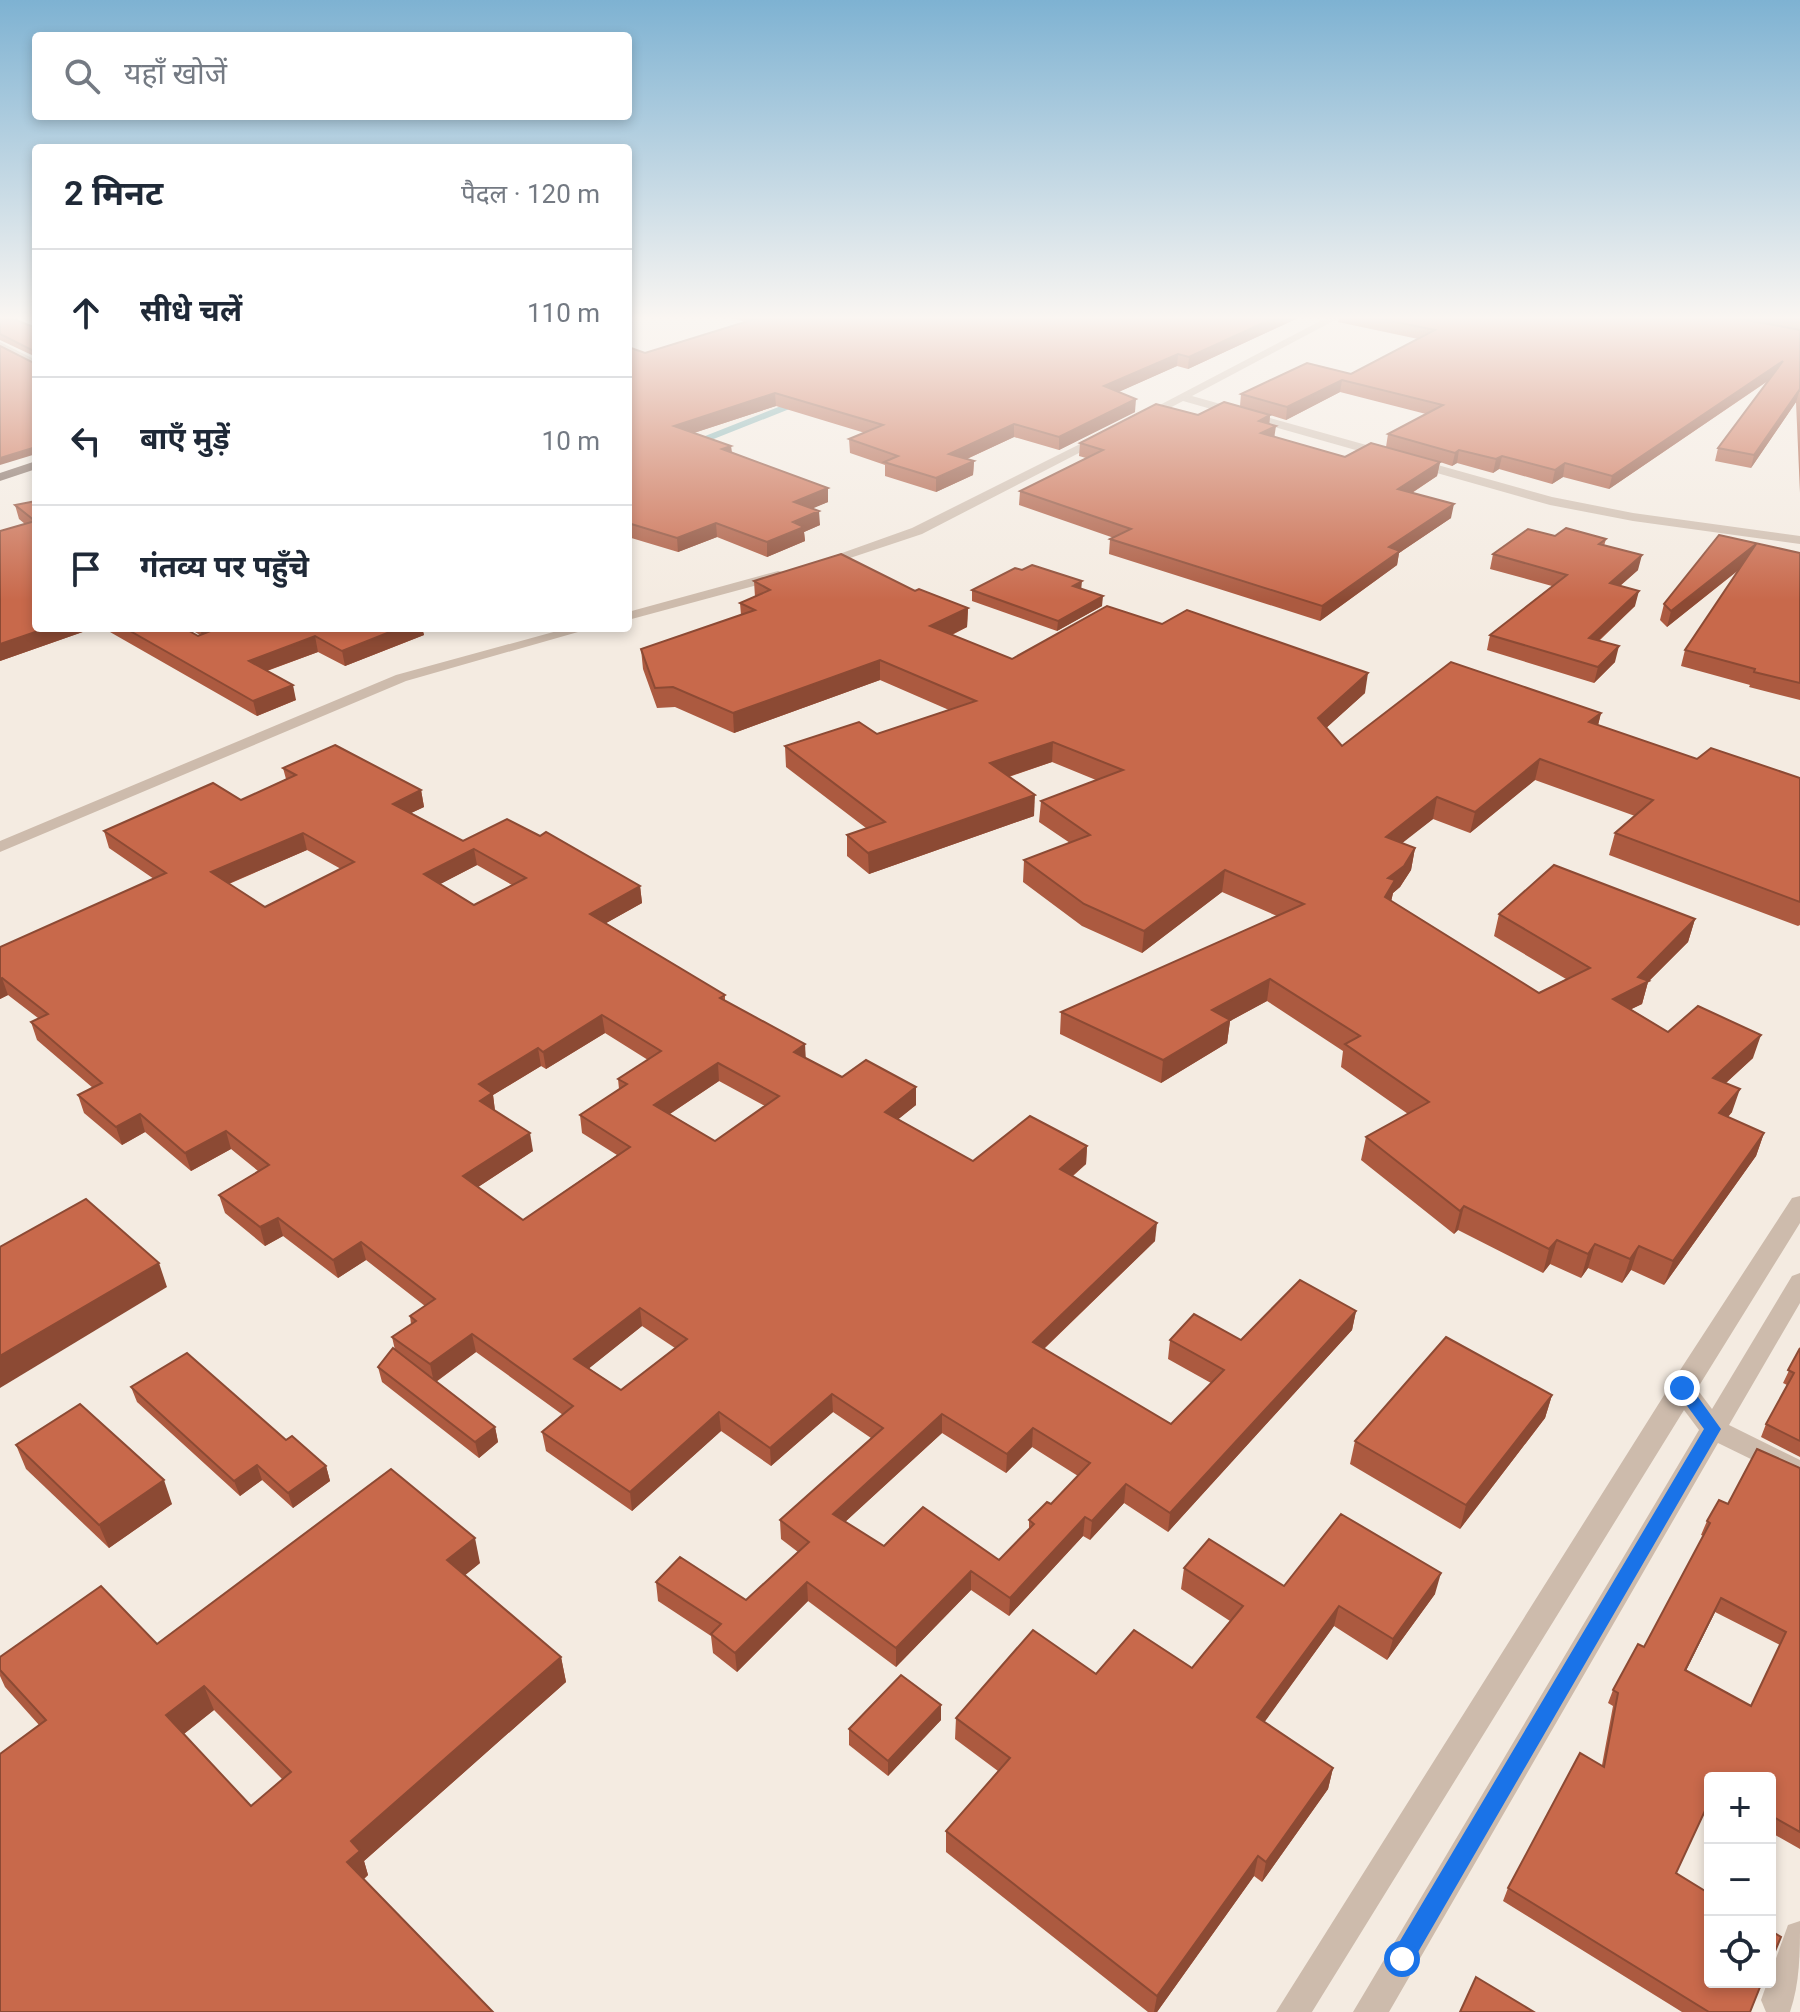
<!DOCTYPE html>
<html lang="hi">
<meta charset="utf-8">
<style>
:root{--surface:#fff;--page:#f6f6f7;--text:#1f2937;--muted:#747a83;--line:#e0e1e3}
body{margin:0;font-family:Roboto,"Noto Sans Devanagari",sans-serif;background:var(--page);color:var(--text)}
.controls{position:absolute;right:24px;bottom:24px;display:grid;overflow:hidden;border-radius:8px;box-shadow:0 4px 12px #0003}
.controls button{width:72px;height:72px;display:grid;place-items:center;padding:0;border:0;border-bottom:2px solid var(--line);background:var(--surface);color:var(--text);font:40px sans-serif}
.stop{position:absolute;width:24px;height:24px;margin:-18px;border:6px solid #1a73e8;border-radius:50%;background:#fff}
.stop.end{background:#1a73e8;border-color:#fff;box-shadow:0 2px 8px #0008}
.list{margin:0;padding:0;list-style:none}
h2{display:flex;justify-content:space-between;align-items:center;height:104px;margin:0;padding:0 32px;font-size:34px}
h2 small{font-size:26px;font-weight:400;color:var(--muted)}
.list li{display:grid;grid-template-columns:52px 1fr auto;gap:24px;align-items:center;box-sizing:border-box;height:128px;padding:0 32px;border-top:2px solid var(--line)}
.list b{display:block;font-size:30px;white-space:nowrap}
.list em{font-size:26px;font-style:normal;color:var(--muted)}
.icon{flex:none;width:44px;height:44px;fill:none;stroke:currentColor;stroke-width:2;stroke-linecap:round;stroke-linejoin:round}
.map{position:relative;flex:none;width:1800px;height:2012px;overflow:hidden}
.search{position:absolute;background:var(--surface);box-shadow:0 4px 12px #0003;left:32px;top:32px;width:600px;height:88px;display:flex;align-items:center;gap:20px;box-sizing:border-box;padding:0 28px;border-radius:8px;color:var(--muted);font-size:30px}
.panel{position:absolute;background:var(--surface);box-shadow:0 4px 12px #0003;left:32px;top:144px;width:600px;height:488px;border-radius:8px}
.map>svg:first-child{display:block}
.lines{fill:none;stroke-linecap:round;stroke-linejoin:round}
.stream{stroke:#7fb0b2;stroke-width:6}
.minor{fill:#cdbbac;fill-rule:evenodd}
.major{fill:#7d675c;fill-rule:evenodd}
.wall{fill:#ac5a40;fill-rule:evenodd}
.shaded-wall{fill:#8c4a34}
.building{fill:#c8694b;stroke:#8c4a34;stroke-width:2;fill-rule:evenodd}
.route{fill:#1a73e8}
</style>
<div class="map">
<svg width="1800" height="2012" viewBox="0 0 1800 2012">
<rect width="100%" height="100%" fill="#f4ebe1"/>
<g class="lines">
<path class="stream" d="M698 442 794 404"/>
<g class="minor">
<path d="M1326 318H1339L1192 396 1552 497 1633 513 1800 536V544L1633 521 1550 505 1183 401 1145 421 1135 418Z"/>
<path d="M0 342 36 360V368L0 349Z"/>
<path d="M1098 435 1108 438 922 534 826 566 814 563 912 528Z"/>
<path d="M778 571 783 572V578L628 620V612Z"/>
<path d="M568 628H592L406 681 0 852V841L396 675Z"/>
<path d="M1800 1196V1223L1697 1389 1712 1409 1792 1276 1800 1273V1303L1729 1425 1800 1460V1483L1718 1443 1389 2012H1353L1699 1430 1684 1410 1312 2012H1276L1673 1381 1792 1198Z"/>
<path d="M1800 1921C1800 1953 1800 1982 1790 2012H1766L1761 2000 1788 1925Z"/>
</g>
<path class="major" d="M36 461V469L0 481V473Z"/>
</g>
<g class="wall">
<path d="M0 318 36 328V357L0 340Z"/>
<path d="M732 318H1298L1188 369 1177 366 1118 392 1135 412 1059 450 1014 437 967 459 974 461 973 475 936 492 885 476V465L850 453 849 439 865 433 776 406 694 433 731 446 732 453 828 502 812 508 820 525 804 532 805 541 767 557 717 537 678 552 628 537V347L645 353 746 322Z"/>
<path d="M1339 318H1800V493L1796 402 1751 468 1715 461 1718 448 1768 381 1609 489 1563 477 1552 484 1499 469 1493 473 1457 463 1452 466 1440 462 1437 476 1412 493 1451 518 1399 553 1397 565 1320 621 1109 554 1110 539 1114 538 1019 505 1020 491 1086 458 1079 456 1080 443 1198 415 1240 406 1241 394 1351 374 1418 339 1338 322ZM1340 392 1426 414 1388 434 1386 447 1345 457 1275 437 1269 424 1270 415 1286 420Z"/>
<path d="M36 501V628H94L0 661V531L25 524 19 519 15 505Z"/>
<path d="M1719 535 1800 553V700L1749 687 1750 685 1681 666 1685 650 1740 569 1667 627 1660 620 1664 604Z"/>
<path d="M1555 536 1606 539 1604 546 1638 570 1620 586 1635 606 1599 641 1615 662 1594 683 1487 650 1490 635 1552 586 1490 569 1493 554Z"/>
<path d="M754 581 915 591 968 608 967 627 952 635 1012 659 1365 693 1326 728 1342 746 1601 713 1598 725 1697 759 1800 778V925L1798 926 1609 855 1615 833 1635 816 1535 780 1470 833 1433 819 1401 843 1415 848 1411 870 1400 887 1393 893 1391 901 1539 993 1566 979 1494 936 1499 914 1695 919 1688 942 1648 982 1642 1004 1631 1009 1668 1032 1753 1058 1726 1083 1732 1112 1728 1117 1764 1133 1756 1156 1664 1285 1631 1270 1622 1283 1588 1268 1581 1278 1550 1264 1543 1273 1458 1230 1454 1234 1361 1160 1366 1137 1408 1114 1341 1067 1343 1051 1267 1001 1230 1021 1227 1043 1161 1083 1060 1034 1061 1012 1277 916 1222 892 1142 953 1082 926 1023 882 1024 860 1070 843 1039 822 1041 801 1096 780 1052 762 1009 777 1034 816 869 874 847 856V835L866 828 786 767 785 746 877 734 949 710 880 680 734 733 675 707 657 708 643 669 641 649 741 615 740 603 755 597Z"/>
<path d="M1081 589 1102 606 1057 631 972 601V590Z"/>
<path d="M103 628H184L198 636 200 635 188 628H422L424 635 345 666 318 652 267 671 296 700 257 716Z"/>
<path d="M283 768 421 790 424 807 411 813 463 841 640 886 642 903 606 923 725 995V1000L806 1058 842 1077 916 1105 898 1119 973 1161 1087 1146 1086 1164 1073 1176 1155 1241 1044 1349 1171 1424 1211 1383 1168 1359 1170 1340H1241L1356 1311 1352 1330 1168 1532 1124 1503 1090 1540 1083 1536 1009 1616 971 1590 896 1667 808 1601 737 1672 713 1653 711 1636 658 1601 656 1582 746 1600 798 1552 781 1539 780 1520 871 1438 833 1412 771 1466 721 1431 632 1511 546 1451 542 1432 563 1415 476 1352 436 1382 495 1427 498 1442 479 1458 382 1382 378 1367 395 1350 392 1337 411 1324 410 1316 425 1306 366 1260 338 1278 283 1236 265 1246 225 1213 219 1195 258 1171 231 1149 191 1171 145 1132 122 1145 84 1113 78 1095 93 1088 37 1040 31 1022 38 1018 8 995 0 999V947L154 879 109 848 104 831 241 800 286 779ZM307 850 341 869 265 907 229 884ZM477 865 512 885 474 905 440 884ZM605 1033 648 1060 618 1079 619 1089 580 1115 582 1133 617 1155 523 1220 478 1187 533 1151 495 1111 493 1095 541 1066 546 1069ZM719 1081 765 1106 715 1141 670 1114ZM642 1326 675 1348 621 1390 589 1368ZM942 1433 1006 1473 1032 1447 1078 1476 1051 1504 1029 1520V1529L999 1560 884 1546 845 1522Z"/>
<path d="M1800 1348V1457L1761 1437 1766 1424 1787 1385 1783 1383Z"/>
<path d="M131 1387 326 1466 330 1481 293 1508 262 1480 240 1496 137 1402Z"/>
<path d="M1552 1395 1545 1418 1460 1529 1350 1464 1355 1441Z"/>
<path d="M16 1445 172 1504 109 1548 26 1469Z"/>
<path d="M1800 1468V1849L1770 1832V1778H1710L1676 1873 1750 2012H1682L1503 1901 1508 1888 1602 1765 1613 1706 1608 1703 1613 1690 1644 1647 1704 1536 1701 1535 1707 1521 1728 1504ZM1715 1612 1780 1645 1751 1706 1686 1670Z"/>
<path d="M480 1563 465 1575 561 1657 566 1682 364 1861 368 1875 364 1879 39 1725 5 1687 0 1676V1657L157 1644ZM214 1710 282 1779 251 1806 184 1734Z"/>
<path d="M1184 1568 1284 1586 1435 1594 1387 1660 1334 1626 1264 1722 1333 1768 1328 1789 1262 1882 1254 1876 1157 2012H1148L946 1852V1831L998 1771 955 1739 956 1718 1096 1674 1192 1668 1230 1621 1181 1589Z"/>
<path d="M941 1720 888 1776 849 1745V1729Z"/>
</g>
<g class="shaded-wall">
<path d="M1274 318H1298L1188 369 1189 357Z"/>
<path d="M1178 354 1177 366 1103 399 1104 386Z"/>
<path d="M1783 361 1779 373 1609 489 1612 476Z"/>
<path d="M1342 380 1340 392 1286 420 1287 407Z"/>
<path d="M1800 389 1796 402 1751 468 1754 455Z"/>
<path d="M775 393 776 406 675 439 674 426Z"/>
<path d="M1136 399 1135 412 1059 450V437Z"/>
<path d="M1270 415 1269 428 1259 421Z"/>
<path d="M1014 424V437L949 467V454Z"/>
<path d="M1276 426 1274 439 1261 433Z"/>
<path d="M731 446 732 459 722 449Z"/>
<path d="M36 447V454L0 465V458Z"/>
<path d="M1459 450 1457 463 1452 466 1455 453Z"/>
<path d="M1502 456 1499 469 1493 473 1496 459Z"/>
<path d="M974 461 973 475 936 492V478Z"/>
<path d="M1440 462 1437 476 1396 503 1398 489Z"/>
<path d="M1565 463 1563 477 1552 484 1555 470Z"/>
<path d="M828 488V502L795 516 794 502Z"/>
<path d="M1454 504 1451 518 1399 553 1397 565 1320 621 1322 606 1389 547Z"/>
<path d="M819 511 820 525 804 532 805 541 767 557V542L793 522Z"/>
<path d="M716 523 717 537 678 552 677 538Z"/>
<path d="M1756 544 1752 559 1667 627 1671 611Z"/>
<path d="M1642 555 1638 570 1606 598 1610 583Z"/>
<path d="M1082 581 1081 591 1073 586Z"/>
<path d="M1639 591 1635 606 1585 653 1589 638Z"/>
<path d="M1103 596 1102 606 1057 631 1058 621Z"/>
<path d="M968 608 967 627 930 645V626Z"/>
<path d="M47 628H94L0 661V644Z"/>
<path d="M200 628H228L202 636Z"/>
<path d="M400 628H422L424 635 345 666 342 651Z"/>
<path d="M315 636 318 652 252 676 249 661Z"/>
<path d="M1619 646 1615 662 1594 683 1598 667Z"/>
<path d="M880 660V680L734 733 733 713Z"/>
<path d="M1368 673 1365 693 1315 738 1318 718Z"/>
<path d="M293 685 296 700 257 716 253 701Z"/>
<path d="M1601 713 1596 733 1589 722Z"/>
<path d="M1053 742 1052 762 989 783 990 763Z"/>
<path d="M1540 759 1535 780 1470 833 1475 812Z"/>
<path d="M421 790 424 807 396 820 393 804Z"/>
<path d="M1035 795 1034 816 869 874 868 853Z"/>
<path d="M1437 797 1433 819 1382 859 1386 837Z"/>
<path d="M303 833 307 850 216 889 211 872Z"/>
<path d="M1415 848 1411 870 1400 887 1393 893 1391 902 1381 919 1388 878Z"/>
<path d="M474 849 477 865 427 891 424 874Z"/>
<path d="M1225 870 1222 892 1142 953 1144 931Z"/>
<path d="M640 886 642 903 592 931 590 914Z"/>
<path d="M1695 919 1688 942 1648 982 1642 1004 1607 1021 1613 999 1638 977Z"/>
<path d="M2 978 8 995 0 999V979Z"/>
<path d="M1270 979 1267 1001 1230 1021 1227 1043 1161 1083 1163 1060 1212 1010Z"/>
<path d="M602 1015 605 1033 546 1069 543 1052Z"/>
<path d="M1761 1035 1753 1058 1706 1101 1713 1078Z"/>
<path d="M805 1044 806 1062 794 1052Z"/>
<path d="M538 1048 541 1066 493 1095 495 1111 483 1119 479 1084Z"/>
<path d="M718 1063 719 1081 656 1123 654 1105Z"/>
<path d="M916 1087V1105L885 1130V1112Z"/>
<path d="M1740 1089 1732 1112 1711 1136 1719 1113Z"/>
<path d="M140 1114 145 1132 122 1145 116 1127Z"/>
<path d="M226 1131 231 1149 191 1171 185 1153Z"/>
<path d="M530 1133 533 1151 466 1195 463 1176Z"/>
<path d="M1764 1133 1756 1156 1664 1285 1673 1261Z"/>
<path d="M1087 1146 1086 1164 1059 1187 1060 1169Z"/>
<path d="M1464 1206 1458 1230 1454 1234 1460 1211Z"/>
<path d="M278 1218 283 1236 265 1246 260 1227Z"/>
<path d="M1157 1223 1155 1241 1031 1361 1033 1342Z"/>
<path d="M1557 1240 1550 1264 1543 1273 1549 1249Z"/>
<path d="M361 1242 366 1260 338 1278 333 1260Z"/>
<path d="M1595 1244 1588 1268 1581 1278 1588 1254Z"/>
<path d="M1639 1246 1631 1270 1622 1283 1630 1259Z"/>
<path d="M159 1263 167 1287 0 1388V1356Z"/>
<path d="M640 1308 642 1326 577 1378 574 1359Z"/>
<path d="M1356 1311 1352 1330 1168 1532 1170 1513Z"/>
<path d="M472 1334 476 1352 434 1383 430 1364Z"/>
<path d="M832 1394 833 1412 771 1466 770 1448Z"/>
<path d="M1552 1395 1545 1418 1460 1529 1466 1505Z"/>
<path d="M719 1412 721 1431 632 1511 630 1492Z"/>
<path d="M942 1414V1433L833 1533V1514Z"/>
<path d="M495 1427 498 1442 479 1458 475 1442Z"/>
<path d="M1033 1428 1032 1447 1006 1473 1007 1454Z"/>
<path d="M257 1465 262 1480 240 1496 234 1481Z"/>
<path d="M326 1466 330 1481 293 1508 288 1493Z"/>
<path d="M164 1480 172 1504 109 1548 99 1525Z"/>
<path d="M1126 1484 1124 1503 1090 1540 1092 1521Z"/>
<path d="M1085 1517 1083 1536 1009 1616 1010 1598Z"/>
<path d="M475 1538 480 1563 453 1585 447 1560Z"/>
<path d="M971 1571V1590L896 1667V1648Z"/>
<path d="M1441 1573 1435 1594 1387 1660 1393 1639Z"/>
<path d="M807 1582 808 1601 737 1672 735 1653Z"/>
<path d="M1721 1598 1715 1612 1680 1683 1685 1670Z"/>
<path d="M1339 1606 1334 1626 1253 1738 1257 1717Z"/>
<path d="M561 1657 566 1682 364 1861 368 1875 355 1887 347 1862 351 1841Z"/>
<path d="M204 1686 214 1710 176 1740 166 1715Z"/>
<path d="M941 1705V1720L888 1776V1761Z"/>
<path d="M1333 1768 1328 1789 1262 1882 1266 1862Z"/>
<path d="M1258 1856 1254 1876 1157 2012H1154L1157 1996Z"/>
</g>
<g class="building">
<path d="M0 318 16 320 36 328V354V352L0 334Z"/>
<path d="M758 318H1274L1189 357 1178 354 1104 386 1136 399 1059 437 1014 424 949 454 974 461 936 478 884 462 898 456 849 439 883 425 775 393 674 426 731 446 722 449 828 488 794 502 819 511 793 522 804 527 767 542 716 523 677 538 628 523V347L645 353Z"/>
<path d="M1377 318H1736L1800 330V392V389L1754 455 1718 448 1783 361 1612 476 1565 463 1555 470 1502 456 1496 459 1459 450 1455 453 1388 434 1443 405 1342 380 1287 407 1241 394 1307 363 1351 374 1435 330Z"/>
<path d="M0 346 36 364V447L0 458Z"/>
<path d="M1224 402 1270 415 1259 421 1276 426 1261 433 1345 457 1371 443 1440 462 1398 489 1454 504 1389 547 1400 551 1322 606 1110 539 1131 529 1020 491 1103 450 1080 443 1156 404 1198 415Z"/>
<path d="M36 501V628H47L0 644V531L35 521 15 505Z"/>
<path d="M1566 528 1606 539 1599 544 1642 555 1610 583 1639 591 1589 638 1619 646 1598 667 1490 635 1567 575 1493 554 1528 529 1555 536Z"/>
<path d="M1719 535 1800 553V683L1754 672 1755 669 1685 650 1756 544 1671 611 1664 604Z"/>
<path d="M841 554 915 591 919 589 968 608 930 626 1012 659 1107 606 1162 624 1187 610 1368 673 1318 718 1342 746 1451 662 1601 713 1589 722 1697 759 1711 748 1800 778V902L1615 833 1653 800 1540 759 1475 812 1437 797 1386 837 1415 848 1404 866 1388 878 1395 880 1385 897 1539 993 1590 968 1499 914 1554 865 1695 919 1638 977 1649 981 1613 999 1668 1032 1698 1006 1761 1035 1713 1078 1740 1089 1719 1113 1764 1133 1673 1261 1639 1246 1630 1259 1595 1244 1588 1254 1557 1240 1549 1249 1464 1206 1460 1211 1366 1137 1429 1102 1345 1044 1360 1036 1270 979 1212 1010 1230 1020 1163 1060 1061 1012 1304 904 1225 870 1144 931 1084 904 1024 860 1090 835 1041 801 1123 770 1053 742 990 763 1035 795 868 853 847 835 885 822 785 746 859 722 877 734 976 701 880 660 733 713 673 687 655 688 641 649 755 610 740 603 770 590 754 581Z"/>
<path d="M1032 565 1082 581 1073 586 1103 596 1058 621 972 590 1015 568 1022 570Z"/>
<path d="M125 628H184L198 636 218 628H400L342 651 315 636 249 661 293 685 253 701Z"/>
<path d="M335 745 421 790 393 804 463 841 507 819 540 836 546 832 640 886 590 914 725 995 720 998 805 1044 794 1052 842 1077 866 1060 916 1087 885 1112 973 1161 1030 1116 1087 1146 1060 1169 1157 1223 1033 1342 1171 1424 1224 1370 1170 1340 1194 1314 1241 1340 1300 1280 1356 1311 1170 1513 1126 1484 1092 1521 1085 1517 1010 1598 971 1571 896 1648 807 1582 735 1653 711 1634 721 1624 656 1582 680 1557 746 1600 809 1542 780 1520 883 1428 832 1394 770 1448 719 1412 630 1492 542 1432 573 1406 472 1334 430 1364 392 1337 416 1321 410 1316 435 1299 361 1242 333 1260 278 1218 260 1227 219 1195 269 1165 226 1131 185 1153 140 1114 116 1127 78 1095 102 1083 31 1022 48 1014 2 978 0 979V947L166 873 104 831 213 783 241 800 296 775 283 768ZM303 833 354 862 265 907 211 872ZM474 849 526 878 474 905 424 874ZM602 1015 661 1051 618 1079 627 1084 580 1115 630 1147 523 1220 463 1176 530 1133 480 1101 492 1093 479 1084 538 1048 543 1052ZM718 1063 779 1096 715 1141 654 1105ZM640 1308 687 1339 621 1390 574 1359ZM942 1414 1007 1454 1033 1428 1090 1463 1051 1504 1047 1502 1029 1520 1034 1524 999 1560 923 1507 884 1546 833 1514Z"/>
<path d="M86 1199 159 1263 0 1356V1247Z"/>
<path d="M1446 1337 1552 1395 1466 1505 1355 1441Z"/>
<path d="M393 1348 495 1427 475 1442 378 1367Z"/>
<path d="M1800 1348V1441L1766 1424 1794 1373 1788 1370Z"/>
<path d="M187 1353 286 1440 292 1436 326 1466 288 1493 257 1465 234 1481 131 1387Z"/>
<path d="M80 1404 164 1480 99 1525 16 1445Z"/>
<path d="M1757 1449 1800 1468V1832L1770 1815V1778H1710V1800L1676 1873 1710 1894V1982H1762L1750 2012H1709L1508 1888 1580 1753 1604 1767 1618 1693 1613 1690 1638 1644 1644 1647 1710 1523 1707 1521 1719 1500 1728 1504ZM1721 1598 1786 1632 1751 1706 1685 1670Z"/>
<path d="M391 1469 475 1538 447 1560 561 1657 351 1841 360 1851 347 1862 493 2012H0V1754L46 1720 0 1670V1657L101 1586 157 1644ZM204 1686 291 1772 251 1806 166 1715Z"/>
<path d="M1341 1514 1441 1573 1393 1639 1339 1606 1257 1717 1333 1768 1266 1862 1258 1856 1157 1996 946 1831 1010 1758 956 1718 1033 1630 1096 1674 1134 1630 1192 1668 1243 1606 1184 1568 1209 1539 1284 1586Z"/>
<path d="M901 1675 941 1705 888 1761 849 1729Z"/>
<path d="M1770 1930 1781 1937 1770 1963Z"/>
<path d="M1476 1977 1534 2012H1460Z"/>
</g>
<linearGradient id="sky" x2="0" y2="1"><stop stop-color="#7eb2d2"/><stop offset="0.53" stop-color="#faf6f2"/><stop offset="1" stop-color="#faf6f2" stop-opacity="0"/></linearGradient>
<rect width="1800" height="600" fill="url(#sky)"/>
<path class="route" d="M1682 1381 1688 1383 1721 1429 1410 1966 1402 1970 1394 1966 1391 1959 1394 1951 1704 1429 1674 1388Z"/>
</svg>
<div class="controls">
<button>+</button>
<button>−</button>
<button><svg class="icon" aria-label="locate" viewBox="0 0 24 24"><circle cx="12" cy="12" r="6"/><path d="M12 2v4M12 18v4M2 12h4M18 12h4"/></svg></button>
</div>
<div class="stop" style="left:1402px;top:1959px"></div>
<div class="stop end" style="left:1682px;top:1388px"></div>
<div class="search"><svg class="icon" aria-label="search" viewBox="0 0 24 24"><circle cx="10" cy="10" r="6"/><path d="M15 15l6 6"/></svg>यहाँ खोजें</div>
<section class="panel">
<h2>2 मिनट<small>पैदल · 120 m</small></h2>
<ul class="list">
<li><svg class="icon" aria-label="ahead" viewBox="0 0 24 24"><path d="M12 20V5M6 11l6-6 6 6"/></svg><div><b>सीधे चलें</b></div><em>110 m</em></li>
<li><svg class="icon" aria-label="left" viewBox="0 0 24 24"><path d="M17 20v-9H6M10 6l-5 5 5 5"/></svg><div><b>बाएँ मुड़ें</b></div><em>10 m</em></li>
<li><svg class="icon" aria-label="arrive" viewBox="0 0 24 24"><path d="M6 21V4h12l-3 4 3 4H6"/></svg><div><b>गंतव्य पर पहुँचे</b></div></li>
</ul>
</section>
</div>
